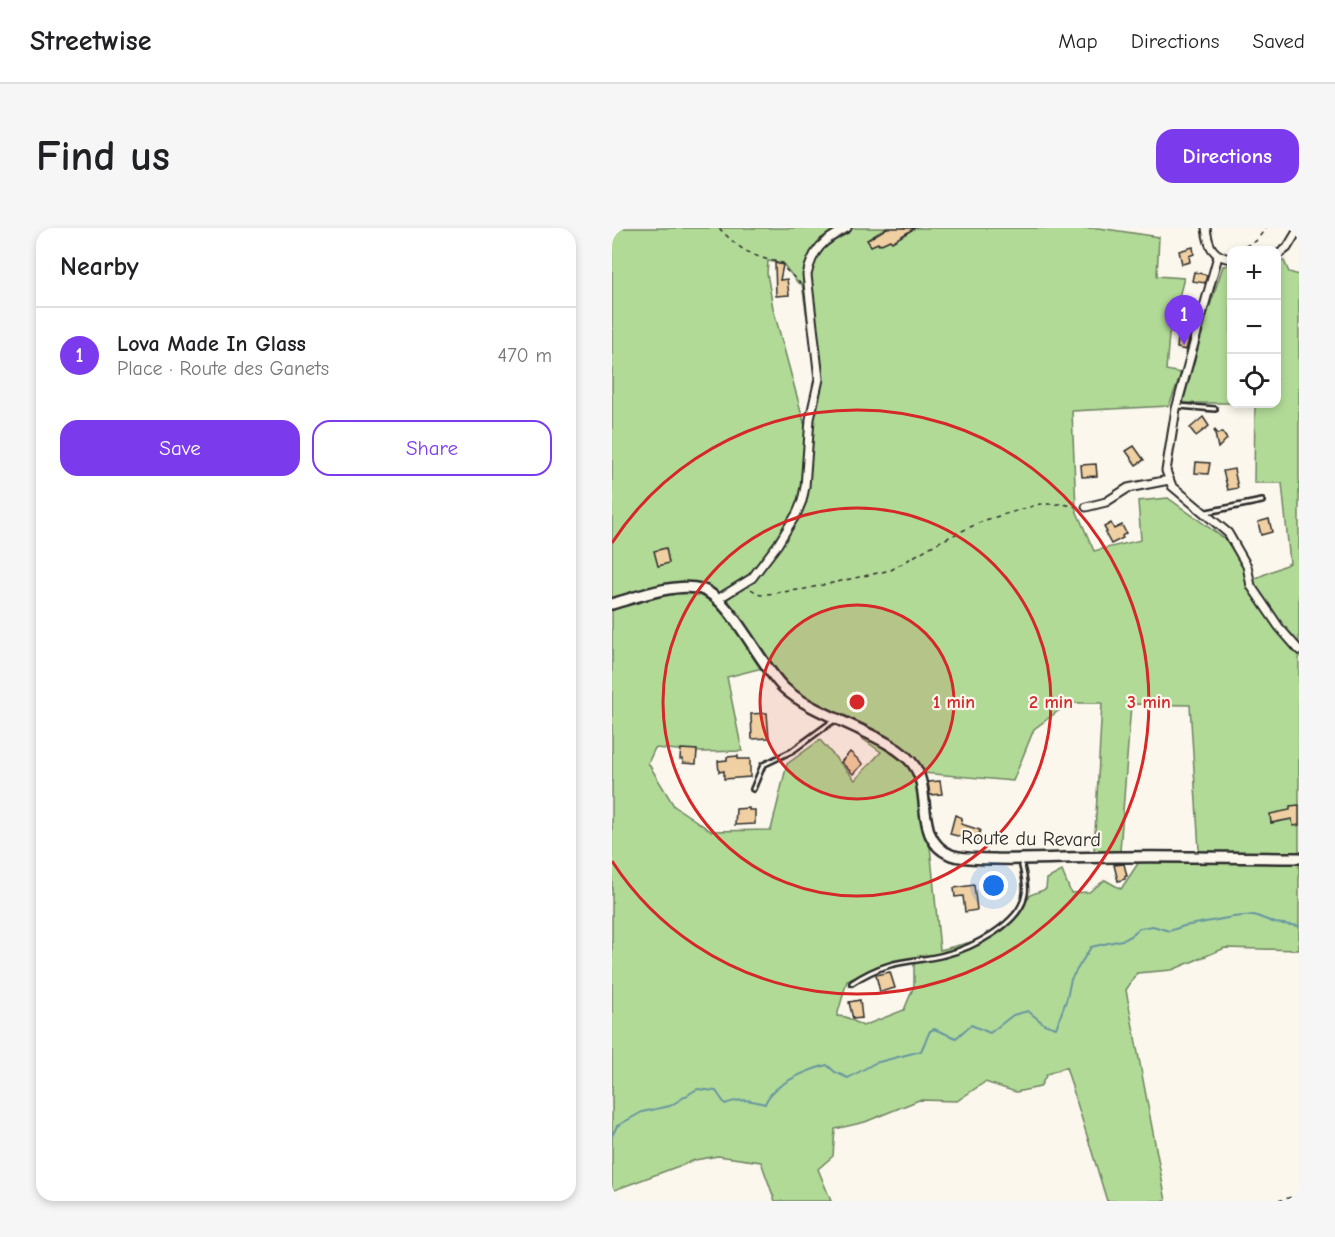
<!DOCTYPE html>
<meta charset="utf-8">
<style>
:root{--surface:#fff;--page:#f6f6f6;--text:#202124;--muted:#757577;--line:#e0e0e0;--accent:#7c3aed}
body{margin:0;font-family:"Comic Neue",sans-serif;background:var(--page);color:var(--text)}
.controls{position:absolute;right:18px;top:18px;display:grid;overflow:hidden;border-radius:12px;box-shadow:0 3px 9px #0003}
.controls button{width:54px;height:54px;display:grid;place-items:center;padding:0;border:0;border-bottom:2px solid var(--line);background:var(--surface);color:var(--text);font:30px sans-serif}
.you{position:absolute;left:382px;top:658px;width:21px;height:21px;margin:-15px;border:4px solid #fff;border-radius:50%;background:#1a73e8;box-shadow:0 0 0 9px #1a73e833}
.badge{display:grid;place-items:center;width:39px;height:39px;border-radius:50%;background:var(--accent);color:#fff;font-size:20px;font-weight:700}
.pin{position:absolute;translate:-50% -50px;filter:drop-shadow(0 2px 3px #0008)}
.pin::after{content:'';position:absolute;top:32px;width:21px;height:18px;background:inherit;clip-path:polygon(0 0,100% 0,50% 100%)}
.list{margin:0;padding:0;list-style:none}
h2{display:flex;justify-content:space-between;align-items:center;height:78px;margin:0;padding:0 24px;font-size:26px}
h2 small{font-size:20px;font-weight:400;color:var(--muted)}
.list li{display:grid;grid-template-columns:39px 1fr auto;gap:18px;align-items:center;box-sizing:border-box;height:96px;padding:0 24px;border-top:2px solid var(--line)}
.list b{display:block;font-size:22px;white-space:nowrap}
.list p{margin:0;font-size:20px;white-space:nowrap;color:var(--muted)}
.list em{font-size:20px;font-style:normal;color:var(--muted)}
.actions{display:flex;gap:12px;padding:18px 24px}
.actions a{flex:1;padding:14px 0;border:2px solid var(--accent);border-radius:18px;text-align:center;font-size:21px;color:var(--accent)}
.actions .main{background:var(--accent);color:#fff}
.icon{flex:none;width:33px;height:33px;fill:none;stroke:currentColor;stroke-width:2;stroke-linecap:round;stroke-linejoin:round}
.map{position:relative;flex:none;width:687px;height:973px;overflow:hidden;border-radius:18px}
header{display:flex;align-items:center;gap:36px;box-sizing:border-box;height:84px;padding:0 30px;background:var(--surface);border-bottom:2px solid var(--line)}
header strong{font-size:28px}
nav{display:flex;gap:33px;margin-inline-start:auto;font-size:21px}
.intro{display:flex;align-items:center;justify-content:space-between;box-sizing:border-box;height:144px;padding:0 36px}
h1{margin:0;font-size:42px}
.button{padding:15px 27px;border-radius:18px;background:var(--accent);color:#fff;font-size:21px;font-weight:700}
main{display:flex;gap:36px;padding:0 36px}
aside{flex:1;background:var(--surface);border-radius:18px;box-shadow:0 3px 9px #0003}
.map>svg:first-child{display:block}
.green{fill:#b1da97;stroke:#6e8261;stroke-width:1.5;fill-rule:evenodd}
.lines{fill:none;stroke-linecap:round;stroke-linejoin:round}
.stream{stroke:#6896a0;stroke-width:2}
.building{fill:#f0d0a2;stroke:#2b2b2b;stroke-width:1.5}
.service-casing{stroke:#2b2b2b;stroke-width:8}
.minor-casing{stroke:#2b2b2b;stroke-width:11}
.secondary-casing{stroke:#2b2b2b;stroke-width:14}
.path{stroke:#2b2b2b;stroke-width:1.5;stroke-dasharray:4.5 4.5;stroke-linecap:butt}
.service{stroke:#fbf7ec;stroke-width:3}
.minor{stroke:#fbf7ec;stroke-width:7}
.secondary{stroke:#fbf7ec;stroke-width:9}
.ring{fill:none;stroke:#d62828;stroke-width:3}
.labels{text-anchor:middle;stroke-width:4.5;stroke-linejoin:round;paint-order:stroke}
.street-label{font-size:20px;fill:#2b2b2b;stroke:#fbf7ec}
.centre{fill:#d62828;stroke:#fbf7ec;stroke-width:3}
.ring-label{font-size:18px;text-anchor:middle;font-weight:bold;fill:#d62828;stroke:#fbf7ec;stroke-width:4.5;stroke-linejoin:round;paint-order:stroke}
</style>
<header>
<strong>Streetwise</strong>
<nav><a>Map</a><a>Directions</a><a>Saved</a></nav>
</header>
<div class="intro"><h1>Find us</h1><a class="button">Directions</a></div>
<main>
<aside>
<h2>Nearby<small></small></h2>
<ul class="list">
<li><span class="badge">1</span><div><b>Lova Made In Glass</b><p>Place · Route des Ganets</p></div><em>470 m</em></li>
</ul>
<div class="actions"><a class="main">Save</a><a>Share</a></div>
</aside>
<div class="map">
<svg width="687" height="973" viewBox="0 0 687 973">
<rect width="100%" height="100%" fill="#fbf7ec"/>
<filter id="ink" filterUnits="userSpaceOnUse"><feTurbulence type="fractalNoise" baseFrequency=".0167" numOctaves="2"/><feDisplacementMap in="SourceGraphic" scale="12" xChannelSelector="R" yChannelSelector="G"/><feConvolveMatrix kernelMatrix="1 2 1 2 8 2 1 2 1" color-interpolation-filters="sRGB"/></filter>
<g filter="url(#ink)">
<g class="green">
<path d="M0 0H487L547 9 545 48 572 50 557 107 554 142 569 145 557 178 460 183 464 282 482 323 529 312 526 273 556 270 613 311 642 351 678 335 670 255H642L643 176H664L665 33H672L677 44 687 47V722L613 720 560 742 525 745 514 762 554 973H495L454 839 435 846 428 859 404 864 373 854 345 873 307 872 253 894 223 901 221 928 206 941 219 973H163L149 934 106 928 83 932 0 963ZM156 33 171 36 186 55 190 56 204 151 193 198 161 80 155 45ZM150 440 269 524 243 552 208 512 175 536 159 602 99 603 62 578 36 535 43 520 90 524 130 523 115 449ZM457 475H490L482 624 508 623 519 476 578 477 587 622 585 631H529L509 661 493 652 477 664 459 665 450 643 435 651 434 661 418 667 403 691 363 713 328 722 311 545 401 553 422 501ZM302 734V758L292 782 251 798 234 789 225 788 235 753 274 735Z"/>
<path d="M619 37V175H571L595 87 611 38Z"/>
</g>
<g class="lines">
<path class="stream" d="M0 908 5 898 30 884 58 878 85 861 104 863 113 876C128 870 138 872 153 876 160 856 196 842 215 837L223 844 236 850 263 835 309 823 318 803 322 801 344 810 359 797 378 805 401 787 416 783 432 796 444 800 455 770 459 751 479 719 514 711 528 700 541 698 557 703 572 698 621 689 642 687 663 695 687 698"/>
</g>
<g class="building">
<path d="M275 0H303L280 14 278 12 267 17 266 15 259 18 255 12Z"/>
<path d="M581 19 582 26 577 28 578 34 570 36 567 23Z"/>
<path d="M163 35 171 37 168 52 175 51 177 67 164 68Z"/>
<path d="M582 44 595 47 593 55 580 53Z"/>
<path d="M570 92 582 93 574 122 565 120 566 110 570 111Z"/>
<path d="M591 189 597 198 584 208 578 200Z"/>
<path d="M602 201 606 206 610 204 615 211 606 220Z"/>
<path d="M522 218 532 232 524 237 514 223Z"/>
<path d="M584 234 598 235 596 246 583 245Z"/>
<path d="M484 236 485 248 470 249 469 237Z"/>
<path d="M622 241 626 260 616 262 611 243Z"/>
<path d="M657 291 660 304 649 307 646 294Z"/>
<path d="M499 295 502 301 510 297 514 305 510 308 511 310 499 316 493 305 495 304 492 299Z"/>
<path d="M54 320 57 335 46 338 42 323Z"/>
<path d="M155 485 157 510 140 511 139 486Z"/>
<path d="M69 521 85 522 84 536 71 535V531H68Z"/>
<path d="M238 524 251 536 241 546 229 534Z"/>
<path d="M126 528V531H138V549L112 551V543L107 544 106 533 115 532V529Z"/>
<path d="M328 553 330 566 318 567 316 554Z"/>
<path d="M687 577V597L681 598 680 591 659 595 658 586 678 582V578Z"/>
<path d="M137 580V582H143V596L123 597 124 581Z"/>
<path d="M343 587 350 590 349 596 368 602 365 613 338 606Z"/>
<path d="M512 636 515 648H513V651L506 653 502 637Z"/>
<path d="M362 657 365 682 353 684 351 668 343 669 342 660Z"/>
<path d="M278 744 283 760 268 764 264 747Z"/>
<path d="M248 772 250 790 241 791 237 774Z"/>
</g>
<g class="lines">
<defs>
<g id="service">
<path d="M567 178 603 181"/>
<path d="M595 284 650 273"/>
<path d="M141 561 151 537 180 523 221 493"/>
<path d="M240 755C252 747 264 741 278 737 295 732 314 732 332 727 358 721 409 696 413 666 415 656 411 643 409 634"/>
</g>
<g id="minor">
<path d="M594 0C596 17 600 29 620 31"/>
<path d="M606 28 564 181 554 243 560 258 616 305 635 338 639 358 667 399 687 422"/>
<path d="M664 28 675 20 687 0"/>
<path d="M474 279 494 274 516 260 557 252"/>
<path d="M106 371 140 350 166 316 185 285 190 273 193 259 198 191 207 151 195 47C201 20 212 12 235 0"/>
</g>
<path id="secondary" d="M0 376C24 369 65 354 89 361 119 370 147 436 172 460 204 490 283 507 303 539 320 566 302 612 339 627 353 632 369 630 384 631 424 632 465 629 506 629 566 628 627 630 687 630"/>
</defs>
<use href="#service" class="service-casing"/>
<use href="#minor" class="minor-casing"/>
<use href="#secondary" class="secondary-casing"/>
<g class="path">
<path d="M107 0C129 23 140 29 171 35L174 42 188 55"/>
<path d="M625 22 644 13 654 0"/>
<path d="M139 361 148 367 193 361 279 342 325 315 373 292 428 276H450L466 279"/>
<path d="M666 973 687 967"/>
</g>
<use href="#service" class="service"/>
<use href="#minor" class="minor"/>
<use href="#secondary" class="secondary"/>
</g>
</g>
<circle cx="245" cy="474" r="97" fill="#d62828" fill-opacity=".12"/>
<g class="ring">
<circle cx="245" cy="474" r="97"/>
<circle cx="245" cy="474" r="194"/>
<path d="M0 315A292 292 0 1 1 0 633"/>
</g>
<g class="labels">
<g class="street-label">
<text transform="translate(419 610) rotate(1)" y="7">Route du Revard</text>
</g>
</g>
<circle cx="245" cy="474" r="9" class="centre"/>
<g class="ring-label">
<text x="342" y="480">1 min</text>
<text x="439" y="480">2 min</text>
<text x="537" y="480">3 min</text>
</g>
</svg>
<div class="controls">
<button>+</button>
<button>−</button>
<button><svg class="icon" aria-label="locate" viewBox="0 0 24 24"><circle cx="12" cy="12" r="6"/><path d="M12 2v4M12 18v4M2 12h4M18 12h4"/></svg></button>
</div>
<div class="you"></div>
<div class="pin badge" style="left:572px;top:117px">1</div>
</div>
</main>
